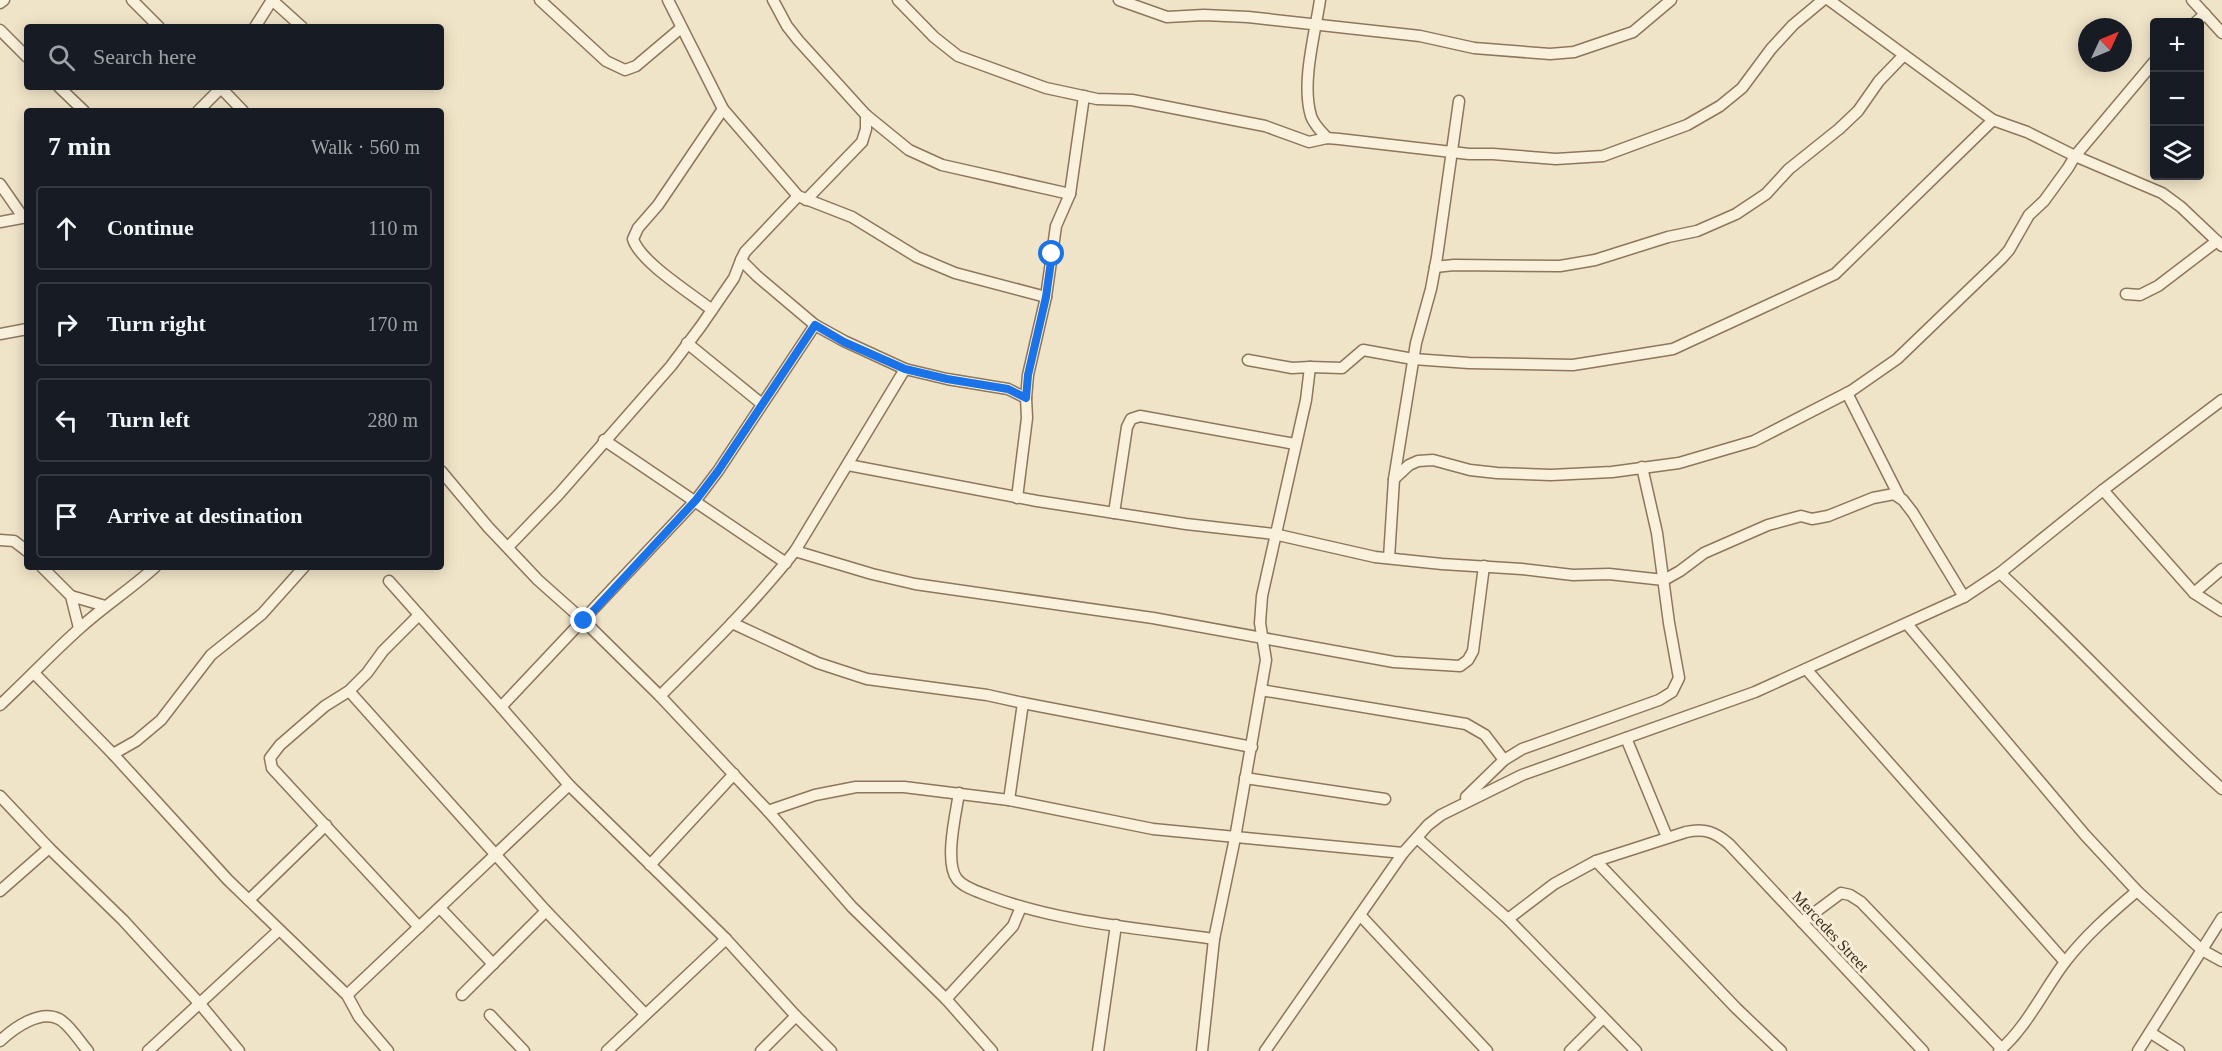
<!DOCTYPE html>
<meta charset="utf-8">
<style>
:root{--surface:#171b24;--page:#20242c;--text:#f1f3f6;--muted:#9ea1a6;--line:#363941}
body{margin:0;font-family:"Times New Roman",serif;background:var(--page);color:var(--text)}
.controls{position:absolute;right:18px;top:18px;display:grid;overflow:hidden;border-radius:6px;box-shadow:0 3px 15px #0003}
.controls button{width:54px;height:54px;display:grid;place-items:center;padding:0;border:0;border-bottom:2px solid var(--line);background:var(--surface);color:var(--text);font:30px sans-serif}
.compass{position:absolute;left:2078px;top:18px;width:54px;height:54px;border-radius:50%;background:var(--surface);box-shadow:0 3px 15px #0003;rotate:46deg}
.stop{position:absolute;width:18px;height:18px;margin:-14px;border:4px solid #1a73e8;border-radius:50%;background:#fff}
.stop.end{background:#1a73e8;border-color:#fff;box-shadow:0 2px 6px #0008}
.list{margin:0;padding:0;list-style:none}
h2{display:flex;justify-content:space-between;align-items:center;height:78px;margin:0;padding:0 24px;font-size:26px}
h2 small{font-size:20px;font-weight:400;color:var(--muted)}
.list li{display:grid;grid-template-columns:39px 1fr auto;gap:18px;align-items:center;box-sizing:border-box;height:84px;margin:0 12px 12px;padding:0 12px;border:2px solid var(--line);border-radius:6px}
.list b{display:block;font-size:22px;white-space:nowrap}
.list em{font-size:20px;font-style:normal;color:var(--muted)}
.icon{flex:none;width:33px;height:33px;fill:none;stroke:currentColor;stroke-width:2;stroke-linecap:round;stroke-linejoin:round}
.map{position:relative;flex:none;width:2222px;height:1051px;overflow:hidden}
.search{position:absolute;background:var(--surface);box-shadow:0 3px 15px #0003;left:24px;top:24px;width:420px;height:66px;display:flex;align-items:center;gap:15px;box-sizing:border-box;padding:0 21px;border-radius:6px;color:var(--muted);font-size:22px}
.panel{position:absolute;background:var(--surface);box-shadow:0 3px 15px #0003;left:24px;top:108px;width:420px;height:462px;border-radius:6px}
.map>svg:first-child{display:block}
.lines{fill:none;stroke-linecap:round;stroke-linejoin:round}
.minor-casing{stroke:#8d765c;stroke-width:13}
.minor{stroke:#faf1dc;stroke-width:10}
.route{stroke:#1a73e8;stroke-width:8}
.labels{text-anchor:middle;stroke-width:6;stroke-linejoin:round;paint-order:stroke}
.street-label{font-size:16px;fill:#3d2e20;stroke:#f7eed8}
</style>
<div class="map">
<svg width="2222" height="1051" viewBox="0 0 2222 1051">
<rect width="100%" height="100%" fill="#f0e4c8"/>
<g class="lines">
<defs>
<g id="minor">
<path d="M132 0 159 27"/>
<path d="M272 0 302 27"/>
<path d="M540 0 606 61 625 70 636 66 681 28"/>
<path d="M668 0 723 109 798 196 852 217 917 257 955 273 1046 297"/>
<path d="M773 0 787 26 798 40 866 115V129L862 142 806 200"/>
<path d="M898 0 934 37 958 56 1046 88 1097 99 1132 100 1265 126 1309 142 1327 138 1339 139 1469 154H1493L1556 159 1603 156 1687 125 1720 106 1742 88 1771 49 1793 25 1823 0"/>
<path d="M1119 0 1167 17 1204 15 1248 17 1420 36 1474 48 1550 54 1574 52 1633 32 1671 0"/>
<path d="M1320 0C1315 34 1301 83 1311 116 1314 125 1321 131 1327 138"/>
<path d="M1829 0 1993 120 2027 132 2075 156 2162 193 2181 207 2222 246"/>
<path d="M2192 0 2222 33"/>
<path d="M0 3 4 0"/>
<path d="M2196 22 2205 14"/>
<path d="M255 27 272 0"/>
<path d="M0 30 27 57"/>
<path d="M59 87 84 111"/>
<path d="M220 87 243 111"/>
<path d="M198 111 221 88"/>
<path d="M866 115 909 150 942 165 1070 194"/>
<path d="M0 184 23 217"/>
<path d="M798 196 745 252 741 260 757 276 815 325 844 341 905 369 947 379 1008 389 1026 398 1027 418 1017 498"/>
<path d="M0 222 27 217"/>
<path d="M1435 267 1454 265 1560 266 1595 260 1668 237 1697 231 1736 214 1766 194 1789 169 1839 129 1858 111 1879 81 1904 55"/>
<path d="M2126 294 2140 295 2158 286 2217 241"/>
<path d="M712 310C692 294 640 262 633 239L638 228 658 205 723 109"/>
<path d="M0 334 27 329"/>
<path d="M687 343 762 404"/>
<path d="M1310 367 1342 368 1363 350 1413 359 1469 363 1573 365 1673 349 1835 274 1993 120"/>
<path d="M1847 393 1899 496"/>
<path d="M1026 398 1028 375 1046 297 1056 226 1070 194 1084 96"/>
<path d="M604 440 786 563"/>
<path d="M848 465 1037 501 1186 524 1274 534 1375 557 1442 564 1522 569 1573 575 1609 574 1664 580 1680 571 1704 553 1768 525 1801 516 1812 519 1828 516 1873 498 1894 494 1903 500 1913 513 1964 597"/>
<path d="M441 471 488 527 538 580 584 621 660 696 768 811 852 907 946 999 992 1051"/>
<path d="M1394 479 1409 465 1418 461 1433 460 1470 470 1497 473 1551 475 1612 472 1679 463 1754 441 1851 391 1897 359 2002 258 2009 250 2029 215 2044 201 2068 168 2075 156 2154 62"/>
<path d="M2103 490 2194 593 2222 611"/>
<path d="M1114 513 1127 427 1131 419 1140 416 1295 444"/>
<path d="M0 540 14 541 27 551"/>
<path d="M508 547 559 494 671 366 701 326 734 278 741 260"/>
<path d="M795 551 872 574 915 584 1153 618 1394 662 1460 666 1468 660 1473 651 1484 566"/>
<path d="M1389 558 1394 479 1416 343 1431 289 1437 257 1459 101"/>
<path d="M42 567 71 596 79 628"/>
<path d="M2000 573C2076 643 2145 720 2222 789"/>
<path d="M389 581 501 707 696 500 718 471 815 325"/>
<path d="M2194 593 2222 569"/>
<path d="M71 596 105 606"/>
<path d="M419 615 383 651 367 673 349 691 325 706 280 745 270 758 272 768 419 927"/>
<path d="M732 623 818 663 867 679 987 695 1023 703 1009 800"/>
<path d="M1907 624 2085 835 2137 891 2202 950 2222 961"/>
<path d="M1806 669 2065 962"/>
<path d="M34 673 113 754 228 880 347 995 359 1017 388 1051"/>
<path d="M1261 690 1466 724 1485 735 1504 760"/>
<path d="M349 691 546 911 645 1014"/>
<path d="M660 696C707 649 754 603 795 551L905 369"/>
<path d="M1023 703 1252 747"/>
<path d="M0 705C27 680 52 653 80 628 104 606 131 589 155 567"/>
<path d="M1626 738 1667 837"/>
<path d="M113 754 136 741 161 720 211 655 262 614 304 567"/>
<path d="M1245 778 1385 799"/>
<path d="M569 785 726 939"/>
<path d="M959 793C956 813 944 862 957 879 964 888 979 892 989 896 1061 923 1139 928 1214 939"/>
<path d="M0 796 49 848 123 920 200 1004 239 1051"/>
<path d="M1466 797 1504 760 1522 749 1659 700 1672 692 1679 678 1669 623 1657 533 1642 467"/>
<path d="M768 811 815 795 856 787H904L1009 800 1153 829 1403 853"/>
<path d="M1417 838 1508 919 1636 1051"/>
<path d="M1596 861 1736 1008 1781 1051"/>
<path d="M650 865 734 774"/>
<path d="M0 891 49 848"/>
<path d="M249 900 326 825"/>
<path d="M440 908 493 964"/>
<path d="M1360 915 1487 1051"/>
<path d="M1508 919 1554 884 1596 861 1686 832C1705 828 1715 832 1729 844L1923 1051"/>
<path d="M1802 922 1841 893 1850 895 1861 902 2002 1049"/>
<path d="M347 995 569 785 501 707"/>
<path d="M462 995 546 911"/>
<path d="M946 999 1013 926 1021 907"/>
<path d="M490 1015 524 1051"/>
<path d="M2151 1033 2179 1051"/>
<path d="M0 1041C14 1028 40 1009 59 1019 70 1025 80 1042 88 1051"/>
<path d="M148 1051 279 930"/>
<path d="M607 1051 726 939 796 1016"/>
<path d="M761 1051 796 1016 831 1051"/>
<path d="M1098 1051 1116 925"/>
<path d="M1202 1051 1214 939 1235 838 1266 660 1260 623 1262 596 1306 400 1310 367 1292 368 1248 360"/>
<path d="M1265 1051 1403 853 1428 825 1441 815 1522 775 1755 692 1964 597 2000 573 2103 490 2222 400"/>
<path d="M1570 1051 1603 1018"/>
<path d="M1999 1051C2027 1027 2043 991 2065 962 2086 935 2111 913 2137 891"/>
<path d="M2138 1051 2222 918"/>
</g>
</defs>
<use href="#minor" class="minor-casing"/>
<use href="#minor" class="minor"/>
</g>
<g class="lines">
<path class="route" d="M584 621 696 500 718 471 815 325 844 342 905 369 947 379 1008 389 1026 398 1028 375 1046 297 1052 254"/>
</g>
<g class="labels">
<g class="street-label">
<text transform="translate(1831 931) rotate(47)" y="6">Mercedes Street</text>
</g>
</g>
</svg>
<div class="controls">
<button>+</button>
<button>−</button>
<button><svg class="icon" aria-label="layers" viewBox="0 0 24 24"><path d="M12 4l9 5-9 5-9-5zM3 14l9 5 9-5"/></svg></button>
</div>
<svg class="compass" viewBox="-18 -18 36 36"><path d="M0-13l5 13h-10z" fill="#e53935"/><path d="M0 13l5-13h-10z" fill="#9ea1a6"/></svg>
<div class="stop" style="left:1052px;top:254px"></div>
<div class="stop end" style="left:584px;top:621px"></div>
<div class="search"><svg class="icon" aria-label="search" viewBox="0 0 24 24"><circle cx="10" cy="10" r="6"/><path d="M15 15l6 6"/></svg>Search here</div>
<section class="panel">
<h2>7 min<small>Walk · 560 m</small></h2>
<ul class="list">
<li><svg class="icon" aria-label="ahead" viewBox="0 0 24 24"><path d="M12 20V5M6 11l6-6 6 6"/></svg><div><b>Continue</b></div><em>110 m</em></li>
<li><svg class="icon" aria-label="right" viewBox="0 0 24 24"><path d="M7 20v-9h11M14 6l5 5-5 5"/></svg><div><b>Turn right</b></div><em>170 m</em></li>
<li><svg class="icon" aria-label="left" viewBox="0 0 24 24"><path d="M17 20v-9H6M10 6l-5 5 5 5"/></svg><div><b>Turn left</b></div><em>280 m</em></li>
<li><svg class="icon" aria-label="arrive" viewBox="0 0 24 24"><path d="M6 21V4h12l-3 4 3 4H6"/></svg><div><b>Arrive at destination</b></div></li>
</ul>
</section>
</div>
